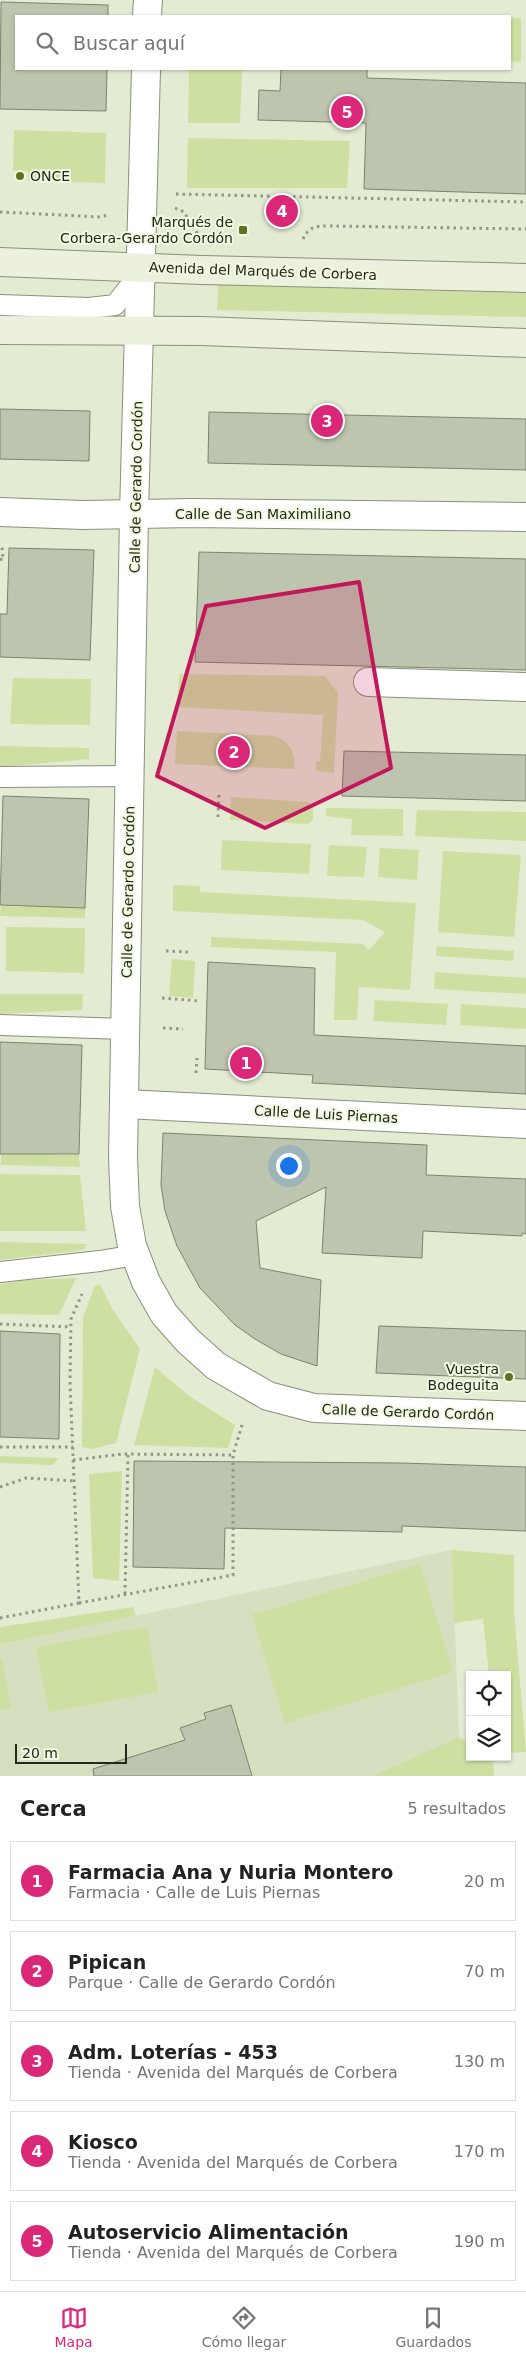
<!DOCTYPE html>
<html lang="es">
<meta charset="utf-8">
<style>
:root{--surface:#fff;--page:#f6f6f6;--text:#222;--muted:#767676;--line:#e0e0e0;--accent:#db2777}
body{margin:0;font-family:"DejaVu Sans",sans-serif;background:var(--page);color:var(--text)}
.controls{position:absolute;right:15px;bottom:15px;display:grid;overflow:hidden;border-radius:0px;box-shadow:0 1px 4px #0004}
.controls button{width:45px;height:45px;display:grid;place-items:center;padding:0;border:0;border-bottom:1px solid var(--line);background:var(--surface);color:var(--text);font:25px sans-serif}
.scale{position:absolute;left:15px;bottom:12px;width:112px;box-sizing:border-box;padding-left:5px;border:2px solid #25271e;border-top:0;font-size:14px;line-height:18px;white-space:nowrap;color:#25271e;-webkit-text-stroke:4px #f1f9e0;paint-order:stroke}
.you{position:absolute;left:288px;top:1165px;width:18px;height:18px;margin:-12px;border:4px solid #fff;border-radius:50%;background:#1a73e8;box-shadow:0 0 0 8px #1a73e833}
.badge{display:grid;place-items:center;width:32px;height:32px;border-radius:50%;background:var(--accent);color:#fff;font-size:16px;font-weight:700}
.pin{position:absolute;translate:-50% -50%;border:2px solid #fff;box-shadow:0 1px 5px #0006}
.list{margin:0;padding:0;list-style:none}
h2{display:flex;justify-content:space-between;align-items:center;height:65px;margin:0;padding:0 20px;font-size:21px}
h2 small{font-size:16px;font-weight:400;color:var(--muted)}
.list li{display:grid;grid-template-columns:32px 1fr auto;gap:15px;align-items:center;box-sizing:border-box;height:80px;margin:0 10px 10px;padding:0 10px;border:1px solid var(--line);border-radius:0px}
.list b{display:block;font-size:19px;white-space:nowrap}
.list p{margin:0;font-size:16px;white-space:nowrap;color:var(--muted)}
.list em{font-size:16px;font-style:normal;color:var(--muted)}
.icon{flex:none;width:28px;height:28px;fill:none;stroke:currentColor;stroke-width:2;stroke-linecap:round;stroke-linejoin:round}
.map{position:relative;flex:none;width:526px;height:1776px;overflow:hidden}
.search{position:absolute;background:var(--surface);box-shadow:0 1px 4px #0004;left:15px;right:15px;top:15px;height:55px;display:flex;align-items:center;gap:12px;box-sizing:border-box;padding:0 18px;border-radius:0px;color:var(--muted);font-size:19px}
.sheet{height:515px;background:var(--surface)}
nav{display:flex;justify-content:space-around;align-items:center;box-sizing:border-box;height:70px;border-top:1px solid var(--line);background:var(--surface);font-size:14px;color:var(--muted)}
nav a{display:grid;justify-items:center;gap:2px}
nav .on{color:var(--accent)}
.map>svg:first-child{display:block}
.built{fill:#d6dfc0}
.green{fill:#cee0a1}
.building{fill:#bec5ae;stroke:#7c836d}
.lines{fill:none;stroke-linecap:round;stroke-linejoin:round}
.lane-casing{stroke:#899079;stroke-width:22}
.street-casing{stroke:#899079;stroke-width:30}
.secondary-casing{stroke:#899079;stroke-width:30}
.path{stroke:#919685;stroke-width:3;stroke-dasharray:2.5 4;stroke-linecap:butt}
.lane{stroke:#fff;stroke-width:20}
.street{stroke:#fff;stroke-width:28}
.secondary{stroke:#ebf1dc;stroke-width:28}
.marked{fill:#c2185b;fill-opacity:0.2;stroke:#c2185b;stroke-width:4;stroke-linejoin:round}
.poi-dot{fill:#617220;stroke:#f1f9e0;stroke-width:2}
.labels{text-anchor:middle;stroke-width:4;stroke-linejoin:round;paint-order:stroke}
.poi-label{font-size:14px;fill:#25271e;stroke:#f1f9e0;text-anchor:end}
.street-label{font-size:14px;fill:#25271e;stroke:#f1f9e0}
</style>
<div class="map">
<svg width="526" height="1776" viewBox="0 0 526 1776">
<rect width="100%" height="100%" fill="#e4ebd3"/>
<path class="built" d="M452 1550 459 1737 372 1776H0V1644Z"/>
<g class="green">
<path d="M510 18H521V62L510 61Z"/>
<path d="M189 69H242L240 123H188Z"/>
<path d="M14 130 106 133 105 183 28 181V171H13Z"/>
<path d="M188 138 350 141 347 188H187Z"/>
<path d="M218 285 526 293V317L217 310Z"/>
<path d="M179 674 325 676 338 693 334 773 316 771V761H320L323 715 177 707Z"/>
<path d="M13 678 91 679 90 725 10 724Z"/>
<path d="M177 731 275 736C289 741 297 754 294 769L175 764Z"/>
<path d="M0 746 89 748V759L0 767Z"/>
<path d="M231 797 309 802 313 807V820L308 824 230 820Z"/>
<path d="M326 808 403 809V836L351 835 352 819 326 816Z"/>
<path d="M417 810 526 812V841L415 836Z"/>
<path d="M222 840 311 844 309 874 221 870Z"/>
<path d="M329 845 367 847 364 877 327 876Z"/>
<path d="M380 848 419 850 417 880 378 877Z"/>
<path d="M443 851 521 855 514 937 438 932Z"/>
<path d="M173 885 200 886V892L416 903 410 990 359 987 357 1020H334L336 952 211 947V937L363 944 369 950 385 932 363 920 173 911Z"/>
<path d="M24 902 85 908V918L0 916 1 906 23 907Z"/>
<path d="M6 927 85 928 84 973 6 971Z"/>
<path d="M437 946 514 951 513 961 436 956Z"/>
<path d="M172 959 195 961 193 998 169 996Z"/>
<path d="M435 972 526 978V994L434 989Z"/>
<path d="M0 994H83L82 1010 0 1014Z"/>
<path d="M375 1000 448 1004 446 1025 373 1021Z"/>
<path d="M461 1004 526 1008V1029L460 1025Z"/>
<path d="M54 1151V1155H79L80 1167 1 1165V1154Z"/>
<path d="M0 1174 80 1175 86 1231H0Z"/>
<path d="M0 1242 87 1244 84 1249 77 1251 0 1260Z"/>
<path d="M76 1278 59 1315 0 1314V1284L27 1280Z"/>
<path d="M100 1284 113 1310 140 1349 116 1443 92 1449 82 1447 83 1317 95 1286Z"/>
<path d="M155 1367 189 1396 235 1425 228 1448 134 1445Z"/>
<path d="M0 1456 58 1458 54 1464 51 1465 0 1463Z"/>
<path d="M122 1471 119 1581 93 1578 89 1474Z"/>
<path d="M452 1550 514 1555V1611L526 1752 507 1753V1675H489L483 1619 454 1623Z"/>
<path d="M420 1564 453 1672 285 1723 252 1615Z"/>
<path d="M133 1607 136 1616 0 1644V1627Z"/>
<path d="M147 1627 158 1692 49 1712 36 1647Z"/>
<path d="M2 1659 11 1708 0 1710V1660Z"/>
<path d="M459 1737 470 1743V1757H493L494 1776H372Z"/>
</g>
<g class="building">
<path d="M1 2 108 5V16H16V69H107L106 111 0 109Z"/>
<path d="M281 69H367V78L526 83V194L364 189 366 123 258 120 259 90 280 91Z"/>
<path d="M0 409 90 411 89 461 0 459Z"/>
<path d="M209 412 526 419V470L208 463Z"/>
<path d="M9 548 94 550 90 660 0 657V614H7Z"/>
<path d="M199 552 526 559V670L195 662Z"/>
<path d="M344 751 526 755V801L342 796Z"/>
<path d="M3 796 89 799 85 908 0 905Z"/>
<path d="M208 962 315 968 314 1035 526 1046V1094L312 1083 313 1075 205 1069Z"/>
<path d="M0 1042 82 1045 79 1154H0Z"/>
<path d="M163 1133 427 1145 426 1175 526 1179V1234L522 1233V1236L423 1231 422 1258 322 1253 326 1187 256 1221 260 1268 321 1280 317 1366 281 1354 255 1339 235 1325 200 1288 177 1246 165 1211 161 1185Z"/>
<path d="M379 1326 526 1331V1379L376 1373Z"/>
<path d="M0 1331 60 1334 59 1439 0 1437Z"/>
<path d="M134 1461 402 1463 526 1467V1531L402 1526V1532L225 1528 224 1569 133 1567Z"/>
<path d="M231 1705 252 1776H94L93 1769 185 1740 180 1728 206 1719 204 1713Z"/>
</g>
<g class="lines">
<defs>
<g id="lane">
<path d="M0 305 89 308 115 305 134 281 140 268"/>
<path d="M0 777 130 776"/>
<path d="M0 1025 126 1029"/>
<path d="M0 1272 100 1261 135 1255"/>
</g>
<g id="street">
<path d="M147 16 148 0"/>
<path d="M146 69 134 514 123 1158 125 1206 132 1246 146 1282 164 1314 188 1341 216 1366 268 1396 314 1408 526 1416"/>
<path d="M0 512 83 515 191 513 526 517"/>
<path d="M368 682 526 687"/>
<path d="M125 1104 526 1124"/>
</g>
<g id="secondary">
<path d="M0 262 202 270 526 278"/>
<path d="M0 330 201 331 526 343"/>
</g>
</defs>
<use href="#lane" class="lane-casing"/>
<use href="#street" class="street-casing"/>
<use href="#secondary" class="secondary-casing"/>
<g class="path">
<path d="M176 194 526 202"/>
<path d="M175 208 184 212 199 236"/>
<path d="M0 212 100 217 108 215"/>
<path d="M303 239C309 226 316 226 330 226L526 229"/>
<path d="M0 559 3 560 2 546"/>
<path d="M218 817 219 791"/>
<path d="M166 951 188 952"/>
<path d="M162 998 199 1001"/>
<path d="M163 1028 183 1029"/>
<path d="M196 1073 197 1058"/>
<path d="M0 1324 71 1327"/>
<path d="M0 1447H73"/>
<path d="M73 1460 123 1454 233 1455"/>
<path d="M0 1487 26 1478 75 1481"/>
<path d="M125 1594 128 1454"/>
<path d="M79 1603 233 1575V1455L242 1425"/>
<path d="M0 1618 79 1603 70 1383 71 1319 82 1294"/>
</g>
<use href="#lane" class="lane"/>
<use href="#street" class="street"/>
<use href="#secondary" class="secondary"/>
</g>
<path class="marked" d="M359 582 391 768 265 828 157 776 206 606Z"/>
<g class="poi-dot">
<circle cx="20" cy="176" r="5"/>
<rect x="238" y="225" width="10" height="10" rx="2.5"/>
<circle cx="509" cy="1377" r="5"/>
</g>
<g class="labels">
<g class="poi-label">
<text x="30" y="181" text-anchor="start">ONCE</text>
<text x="233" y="227">Marqués de<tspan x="233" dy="16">Corbera-Gerardo Cordón</tspan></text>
<text x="499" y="1374">Vuestra<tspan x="499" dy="16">Bodeguita</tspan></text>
</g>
<g class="street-label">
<text transform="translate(263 271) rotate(2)" y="5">Avenida del Marqués de Corbera</text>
<text transform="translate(136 487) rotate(-89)" y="5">Calle de Gerardo Cordón</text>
<text x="263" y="519">Calle de San Maximiliano</text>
<text transform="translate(128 892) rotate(-89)" y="5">Calle de Gerardo Cordón</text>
<text transform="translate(326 1114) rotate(3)" y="5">Calle de Luis Piernas</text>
<text transform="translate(408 1412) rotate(2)" y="5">Calle de Gerardo Cordón</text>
</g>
</g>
</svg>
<div class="controls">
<button><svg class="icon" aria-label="locate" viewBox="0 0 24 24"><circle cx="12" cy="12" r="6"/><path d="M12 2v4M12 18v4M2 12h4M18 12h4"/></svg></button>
<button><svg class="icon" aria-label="layers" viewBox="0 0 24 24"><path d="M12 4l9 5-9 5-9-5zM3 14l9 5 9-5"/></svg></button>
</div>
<div class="scale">20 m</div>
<div class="you"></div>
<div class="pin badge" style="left:246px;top:1063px">1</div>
<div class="pin badge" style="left:234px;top:752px">2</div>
<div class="pin badge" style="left:327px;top:421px">3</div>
<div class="pin badge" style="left:282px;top:211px">4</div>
<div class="pin badge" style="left:347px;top:112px">5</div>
<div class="search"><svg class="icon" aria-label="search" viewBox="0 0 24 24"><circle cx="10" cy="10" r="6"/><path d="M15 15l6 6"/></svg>Buscar aquí</div>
</div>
<section class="sheet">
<h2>Cerca<small>5 resultados</small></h2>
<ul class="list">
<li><span class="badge">1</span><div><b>Farmacia Ana y Nuria Montero</b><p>Farmacia · Calle de Luis Piernas</p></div><em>20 m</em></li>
<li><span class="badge">2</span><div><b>Pipican</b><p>Parque · Calle de Gerardo Cordón</p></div><em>70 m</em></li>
<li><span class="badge">3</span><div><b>Adm. Loterías - 453</b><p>Tienda · Avenida del Marqués de Corbera</p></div><em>130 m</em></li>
<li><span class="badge">4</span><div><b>Kiosco</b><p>Tienda · Avenida del Marqués de Corbera</p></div><em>170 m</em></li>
<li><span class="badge">5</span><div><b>Autoservicio Alimentación</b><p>Tienda · Avenida del Marqués de Corbera</p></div><em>190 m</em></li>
</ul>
</section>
<nav>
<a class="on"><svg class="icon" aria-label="map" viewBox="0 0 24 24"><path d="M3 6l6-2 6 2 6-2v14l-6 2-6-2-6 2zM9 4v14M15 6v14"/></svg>Mapa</a>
<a><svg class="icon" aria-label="directions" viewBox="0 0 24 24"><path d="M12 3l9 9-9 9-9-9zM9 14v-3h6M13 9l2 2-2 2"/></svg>Cómo llegar</a>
<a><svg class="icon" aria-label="saved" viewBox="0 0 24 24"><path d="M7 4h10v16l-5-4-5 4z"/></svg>Guardados</a>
</nav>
